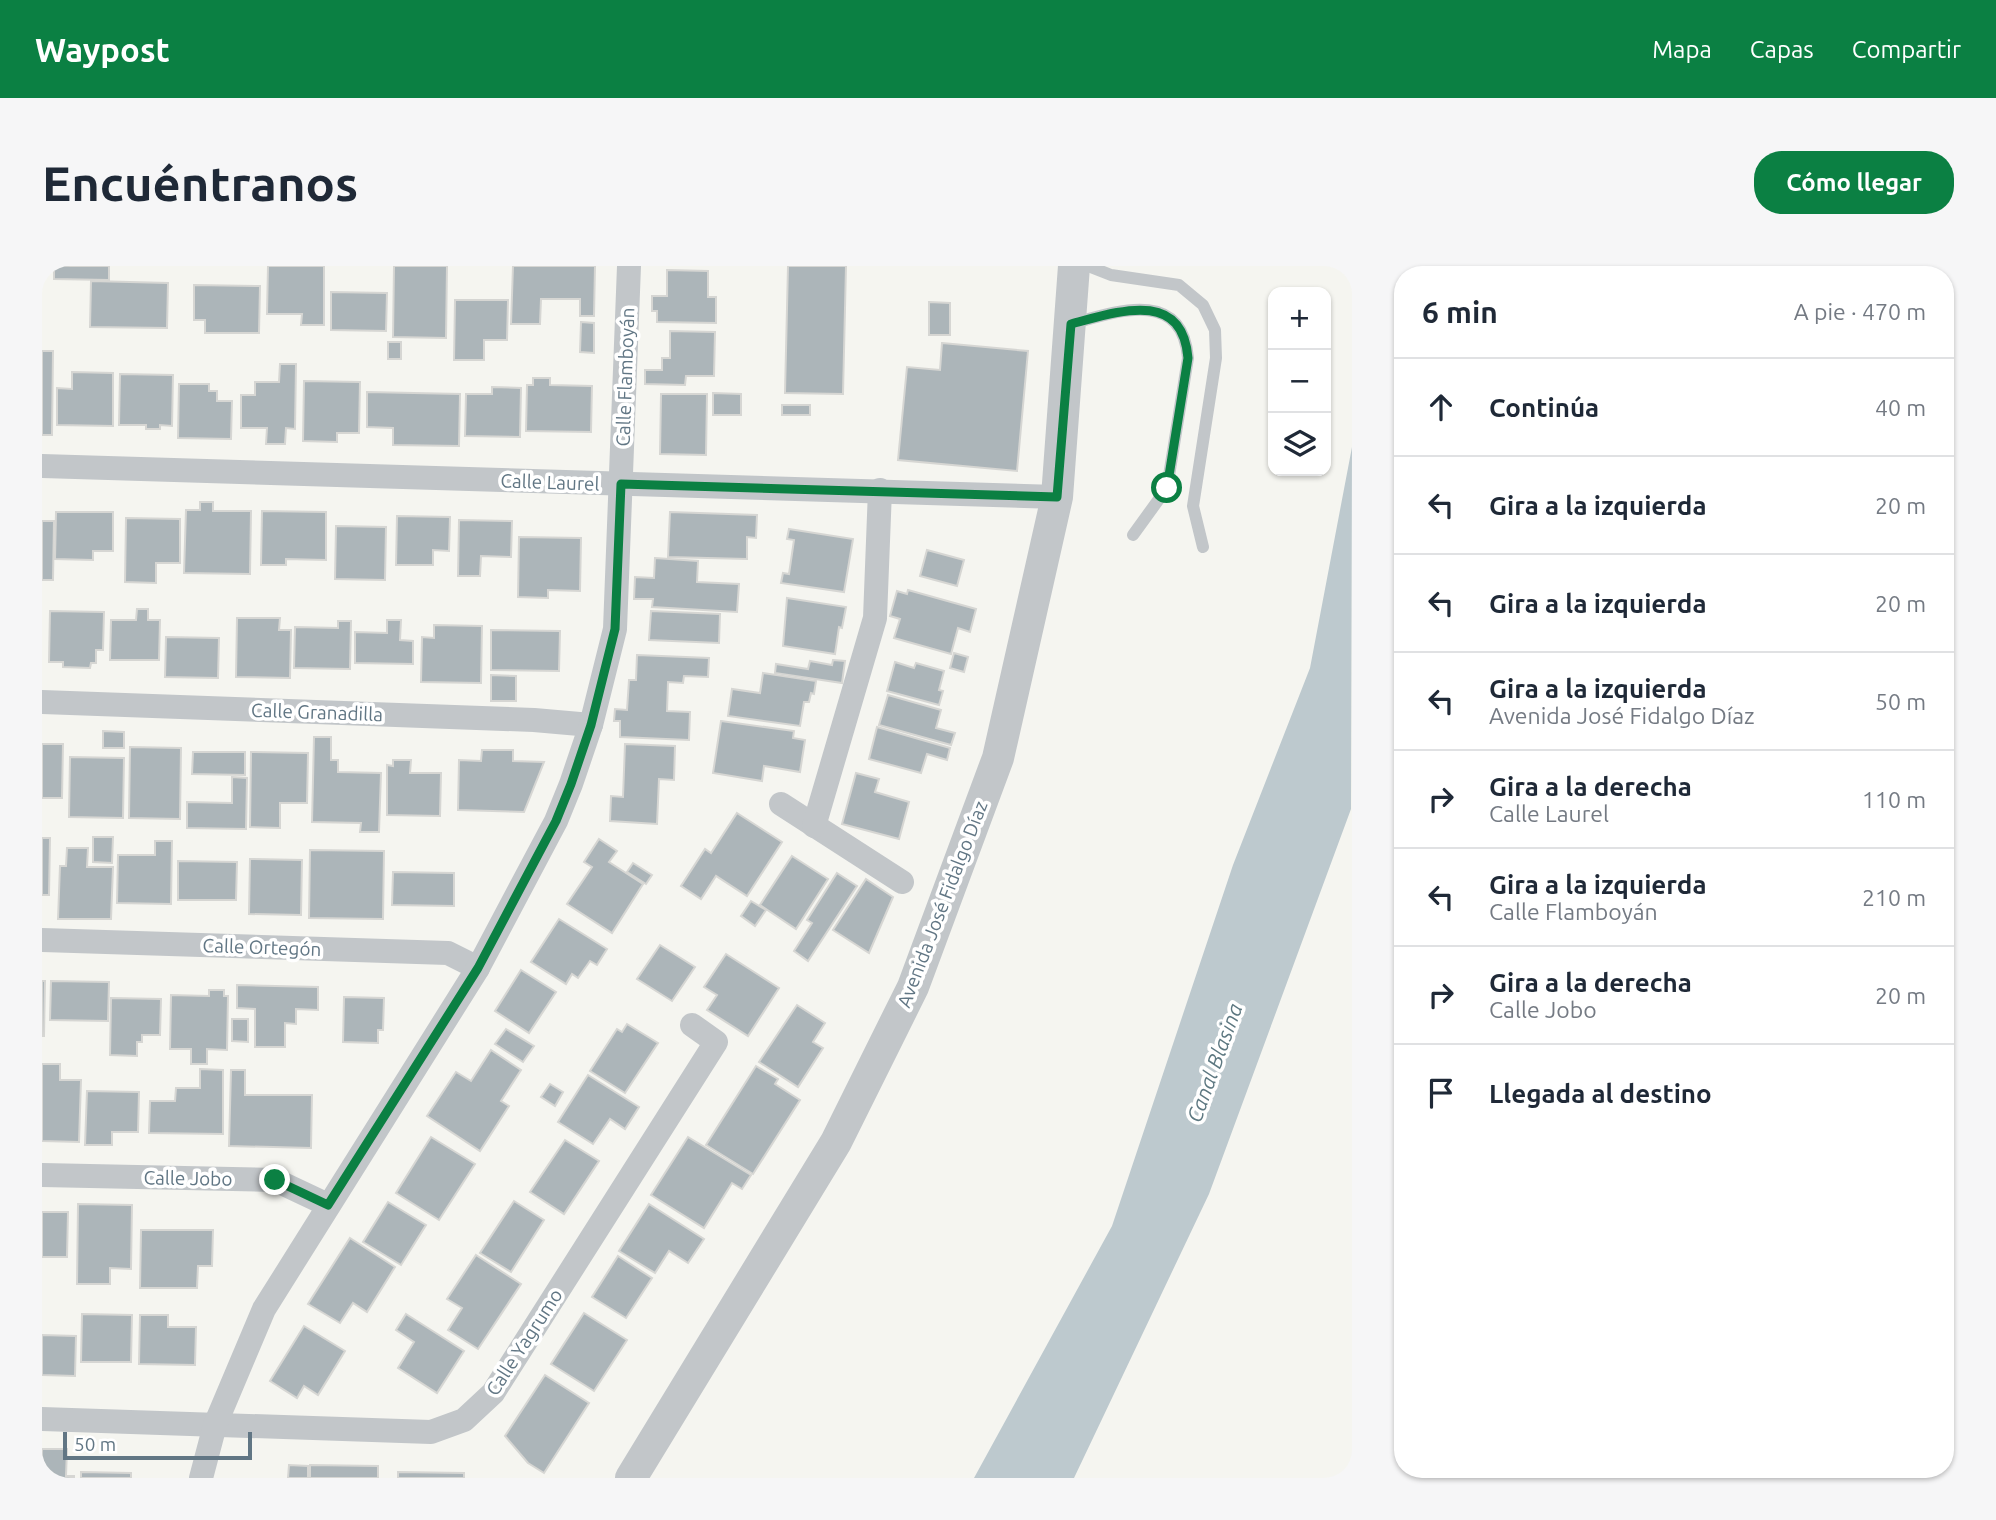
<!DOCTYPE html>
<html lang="es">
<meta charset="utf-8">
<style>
:root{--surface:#fff;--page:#f6f6f7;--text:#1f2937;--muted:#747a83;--line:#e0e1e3;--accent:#0b8043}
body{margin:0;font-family:Ubuntu,sans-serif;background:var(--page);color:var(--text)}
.controls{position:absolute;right:21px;top:21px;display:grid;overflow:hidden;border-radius:14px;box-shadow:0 2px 5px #0004}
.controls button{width:63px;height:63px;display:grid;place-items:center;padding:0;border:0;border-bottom:2px solid var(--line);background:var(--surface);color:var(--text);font:35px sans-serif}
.scale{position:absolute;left:21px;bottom:18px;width:189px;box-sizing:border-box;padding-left:7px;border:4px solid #617684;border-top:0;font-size:19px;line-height:24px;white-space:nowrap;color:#617684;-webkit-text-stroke:5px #fff;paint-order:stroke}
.stop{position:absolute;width:21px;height:21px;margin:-16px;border:5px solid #0b8043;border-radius:50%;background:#fff}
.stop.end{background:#0b8043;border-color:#fff;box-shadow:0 2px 7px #0008}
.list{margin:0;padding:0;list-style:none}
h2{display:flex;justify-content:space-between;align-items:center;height:91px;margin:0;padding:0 28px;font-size:30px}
h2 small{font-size:23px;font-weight:400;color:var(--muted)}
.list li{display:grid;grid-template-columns:46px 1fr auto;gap:21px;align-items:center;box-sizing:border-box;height:98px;padding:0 28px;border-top:2px solid var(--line)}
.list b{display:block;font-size:26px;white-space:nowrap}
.list p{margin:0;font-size:23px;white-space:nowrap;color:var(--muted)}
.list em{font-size:23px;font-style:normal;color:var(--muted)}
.icon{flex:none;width:38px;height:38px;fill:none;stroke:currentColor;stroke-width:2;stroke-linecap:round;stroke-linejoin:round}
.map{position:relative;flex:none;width:1310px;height:1212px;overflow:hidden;border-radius:28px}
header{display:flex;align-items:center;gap:42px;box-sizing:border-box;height:98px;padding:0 35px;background:var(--accent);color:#fff}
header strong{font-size:33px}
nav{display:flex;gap:38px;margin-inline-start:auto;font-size:24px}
.intro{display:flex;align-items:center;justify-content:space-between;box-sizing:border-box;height:168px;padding:0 42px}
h1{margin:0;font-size:49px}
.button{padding:18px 32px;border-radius:28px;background:var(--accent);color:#fff;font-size:24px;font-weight:700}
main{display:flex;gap:42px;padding:0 42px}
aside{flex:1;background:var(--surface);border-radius:28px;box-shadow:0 2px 5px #0004}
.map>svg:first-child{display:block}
.water{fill:#bdc9ce}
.building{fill:#acb5b9;stroke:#d6d6d3;stroke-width:2}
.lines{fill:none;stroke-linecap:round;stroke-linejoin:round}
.service{stroke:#c2c6c9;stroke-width:12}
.minor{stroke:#c2c6c9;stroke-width:24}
.tertiary{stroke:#c2c6c9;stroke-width:32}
.route{stroke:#0b8043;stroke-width:9}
.labels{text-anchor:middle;stroke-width:7;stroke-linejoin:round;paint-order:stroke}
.street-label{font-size:19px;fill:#617684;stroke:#fff}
.water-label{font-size:21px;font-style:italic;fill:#5d7881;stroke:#fff}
</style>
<header>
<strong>Waypost</strong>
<nav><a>Mapa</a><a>Capas</a><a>Compartir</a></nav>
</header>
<div class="intro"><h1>Encuéntranos</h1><a class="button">Cómo llegar</a></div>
<main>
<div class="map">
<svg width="1310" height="1212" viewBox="0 0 1310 1212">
<rect width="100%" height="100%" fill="#f5f5f0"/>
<path class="water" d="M1310 181 1309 543 1167 928 1032 1212H932L1070 960 1191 599 1268 402Z"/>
<g class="building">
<path d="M12 0H67V14L12 13Z"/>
<path d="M226 0H282V59H259L260 48H225Z"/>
<path d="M352 0H405L404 72 351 71Z"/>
<path d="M471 0H553L552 50H538V33H499L498 58H469Z"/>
<path d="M746 0H804L801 128 743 127Z"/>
<path d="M625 4 666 5V31H674V57L615 56V45H610V30H625Z"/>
<path d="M49 15 126 17 125 62 48 61Z"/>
<path d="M152 19 218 20 217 67H163V54H152Z"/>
<path d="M289 26 345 27 344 65 289 64Z"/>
<path d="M413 34H466L465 74H442V94H412Z"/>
<path d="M887 36 908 37V69H887Z"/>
<path d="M539 56 552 57V87L538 86Z"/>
<path d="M628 65 673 66 672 110H644L643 119 603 118V104H620V92H628Z"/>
<rect x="346" y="76" width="13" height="17"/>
<path d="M900 77 986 85 975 205 856 194 865 101 898 104Z"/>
<path d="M0 85H11L10 169H0Z"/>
<path d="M238 98H254L253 163 244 162 243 178H224L225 162H199V129H213V116H237Z"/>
<path d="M30 106 71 107V160L15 159V122L30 123Z"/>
<path d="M78 108 131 109 130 160 118 159V163H104V159H77Z"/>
<path d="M491 112H508V119L550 120 549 166 484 165 485 119H491Z"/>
<path d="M262 115 318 116 317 167H295V176L261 175Z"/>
<path d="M137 118H167V125H175V135H190L189 173 136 172Z"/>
<path d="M450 121 479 122 478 171 423 170 424 128H450Z"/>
<path d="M325 126 418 128 417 180 351 179V162L325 161Z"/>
<path d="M671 127 699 128V149H671Z"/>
<path d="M619 128H665L664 189 618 188Z"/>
<rect x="740" y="139" width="28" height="10"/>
<path d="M158 236H171V245H209L208 308 142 307 144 244H158Z"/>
<path d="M220 245 284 246V294L244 293V299H219Z"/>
<path d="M14 246H71V285H51V294L13 293Z"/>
<path d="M628 246 715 249 714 272 705 271V293L626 291Z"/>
<path d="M355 250 408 251 407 285 391 284V299H354Z"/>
<path d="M84 252 138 253V297H114V317L83 316Z"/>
<path d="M417 254 470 255 469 291 439 290 438 310H416Z"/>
<path d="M0 255H12L11 314H0Z"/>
<path d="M294 260 344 261 343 314 293 313Z"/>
<path d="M747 263 811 273 802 326 739 317 741 307 747 308 752 274 745 273Z"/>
<path d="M477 271 539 272 538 325 506 324V332L476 331Z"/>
<path d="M885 284 922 294 915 320 878 310Z"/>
<path d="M613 292 656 295 655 316 697 318 695 346 610 341 611 333H592L593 311 612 312Z"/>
<path d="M866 324 934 343 928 366 916 362 909 388 852 372 858 353 848 350 855 325 865 328Z"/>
<path d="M745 332 804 341 800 362 797 361 793 388 741 380Z"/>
<path d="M95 343H106V354H118L117 394H68L69 354H94Z"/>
<path d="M8 345 62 346 61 384H54V397H49L48 402 21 401V396H7Z"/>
<path d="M609 345 678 348 677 377 607 374Z"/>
<path d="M195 352H238L237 364H249L248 412 194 411Z"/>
<path d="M345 354H359L358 374 371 375V398L313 397V366L345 367Z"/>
<path d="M296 355H309L308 403 252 402 253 361 296 362Z"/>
<path d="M392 359 440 360 439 417 379 416 380 371 392 372Z"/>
<path d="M449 364 518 365 517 405 449 404Z"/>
<path d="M124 371 177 372 176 412 123 411Z"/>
<path d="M912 387 926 391 922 406 908 402Z"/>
<path d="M595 389 667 392 666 411 642 410 641 417 626 416 625 445 648 446 647 474 578 471V455H572L573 443 585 444 587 414H594Z"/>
<path d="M791 394 803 395 800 417 733 407 734 398 766 403 768 395 790 399Z"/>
<path d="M853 396 872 402 874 397 902 405 897 424 901 425 897 439 845 425Z"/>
<path d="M721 407 774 415 772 428 769 427 767 436H762L758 460 686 450 690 423 718 427Z"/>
<path d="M449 409 474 410V435H449Z"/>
<path d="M846 429 899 444 894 462 913 467 909 479 837 459Z"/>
<path d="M679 455 752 465 751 472 763 474 758 506 722 500 720 515 671 507Z"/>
<path d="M835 461 908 482 905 494 885 488 879 507 827 493Z"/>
<path d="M61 465 82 466V482H61Z"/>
<path d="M272 471H289V494H296V506L339 507 337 566H318L319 557 270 556Z"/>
<path d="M0 478H21L20 532H0Z"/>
<path d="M583 478 633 480 632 514 617 513 615 558 568 555 569 530 581 531Z"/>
<path d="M88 481 139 482 138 553 87 552Z"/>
<path d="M440 484H471V495L502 496 482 546 416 544 417 494 439 495Z"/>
<path d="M151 486H203V509L150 508Z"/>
<path d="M209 486 266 487 265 537H238V562L208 561Z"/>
<path d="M28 491 82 492 81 552 27 551Z"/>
<path d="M351 494H369L368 507H399L398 550 345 549V499L351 500Z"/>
<path d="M814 507 837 513 833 526 867 536 857 573 800 558Z"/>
<path d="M190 511 205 512 204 563 145 562V536L190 537Z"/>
<path d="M695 547 740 576 705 630 674 610 659 633 639 620 663 583 669 587Z"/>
<path d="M51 571H71L70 597 51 596Z"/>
<path d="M0 572H8L7 629H0Z"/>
<path d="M557 573 575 585 567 596 601 618 570 667 525 638 550 601 542 596Z"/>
<path d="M113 575H130L129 638 75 637 76 589H113Z"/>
<path d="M25 582H46L45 601H71L69 653H16L18 600H24Z"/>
<path d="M268 584 342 585 341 653 267 652Z"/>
<path d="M750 590 786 613 754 663 718 639Z"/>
<path d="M208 593 260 594 259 649 207 648Z"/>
<path d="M136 595 195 596 194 634H136Z"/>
<path d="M591 597 610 609 604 618 585 606Z"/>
<path d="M351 606 412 607V640L350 639Z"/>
<path d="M795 607 815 620 766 695 752 685 770 657 765 654Z"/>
<path d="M824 613 851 631 827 687 791 664Z"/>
<path d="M709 635 724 644 713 660 699 650Z"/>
<path d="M517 653 565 683 555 699 548 695 536 712 530 708 524 718 489 696Z"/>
<path d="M618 679 653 701 630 735 595 713Z"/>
<path d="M684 688 737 722 706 770 665 744 675 729 662 721Z"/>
<path d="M479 704 514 726 487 767 453 745Z"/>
<path d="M0 715H3L2 770H0Z"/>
<path d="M9 715 67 716 66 755 8 754Z"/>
<path d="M195 719 276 721V744L254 743V758L243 757V781H213V743L195 742Z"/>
<path d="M167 724H182V730H186L185 784 165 783V798H149V783H128L129 729 167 730Z"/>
<path d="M302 731 342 732 341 764H336V777L301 776Z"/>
<path d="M69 732 119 733 118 769H100V776H95V790L68 789Z"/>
<path d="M755 739 783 757 771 776 781 782 756 821 717 796Z"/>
<path d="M190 753H206V776L190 775Z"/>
<path d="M585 758 616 777 583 827 548 805 575 763 580 766Z"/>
<path d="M464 763 492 780 481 796 453 778Z"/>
<path d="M449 784 479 804 459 835 467 840 438 885 385 850 414 806 429 815Z"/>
<path d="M0 798H18V814H39L37 876 0 875Z"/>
<path d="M714 800 736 813 733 818 758 834 711 908 664 879Z"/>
<path d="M158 803 181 804V868L107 867 108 835H133L134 822H158Z"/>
<path d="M189 804H203V829H270L269 882 187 880Z"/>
<path d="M546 809 597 841 583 863 568 853 551 878 516 856Z"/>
<path d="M508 818 521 826 513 840 499 831Z"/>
<path d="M45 825 97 826 96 866H70V879H43Z"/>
<path d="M389 871 433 898 397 954 354 927Z"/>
<path d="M646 871 709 909 700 923 690 917 662 962 609 929Z"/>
<path d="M523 874 557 895 522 948 488 926Z"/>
<path d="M472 935 502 954 469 1006 438 987Z"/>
<path d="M346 936 384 959 359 999 321 976Z"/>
<path d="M36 938 90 939 89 1003 68 1002V1018H35Z"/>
<path d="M607 938 662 973 646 997 627 985 613 1007 577 985Z"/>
<path d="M0 946H26L25 991H0Z"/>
<path d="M99 964H171L170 1000H156L155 1022H98Z"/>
<path d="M308 972 353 1001 325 1046 311 1037 298 1057 266 1038Z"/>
<path d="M434 989 479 1018 436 1083 406 1064 420 1042 405 1033Z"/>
<path d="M576 990 610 1012 584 1052 550 1031Z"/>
<path d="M542 1047 585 1074 552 1125 509 1098Z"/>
<path d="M40 1048 90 1049 89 1096H39Z"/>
<path d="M364 1048 422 1085 395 1127 356 1102 372 1076 354 1064Z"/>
<path d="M98 1049H126V1061H154L153 1099 97 1098Z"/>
<path d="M262 1060 303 1085 276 1129 262 1120 255 1132 228 1115Z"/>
<path d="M0 1069 34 1070 33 1110 0 1109Z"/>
<path d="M503 1109 547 1137 502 1207 486 1197 463 1170Z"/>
<path d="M0 1183H25L24 1210H32V1212H0Z"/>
<path d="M247 1199 266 1200V1212H246Z"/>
<path d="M268 1199 336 1200V1212H268Z"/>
<path d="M39 1206 89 1207V1212H39Z"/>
<path d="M356 1206 422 1207V1212H356Z"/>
</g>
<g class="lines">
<g class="service">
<path d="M1046 0 1069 9 1137 19 1161 39 1173 64 1174 92 1151 240 1161 281"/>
<path d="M1029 58C1075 45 1140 22 1146 92L1125 222 1091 269"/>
</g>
<g class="minor">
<path d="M0 200 1015 231"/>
<path d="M0 436 492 454 549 459"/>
<path d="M739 538 860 616"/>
<path d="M772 560 833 352 838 224"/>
<path d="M0 674 406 687 436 702"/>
<path d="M0 909 233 914 286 939"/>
<path d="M0 1153 389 1166 422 1154 451 1127 674 776 650 759"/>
<path d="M159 1212 173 1159 222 1043 436 702 514 555 529 518 549 459 573 363 587 0"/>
</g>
<path class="tertiary" d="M589 1212 794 876 871 721 956 492 1015 231 1032 0"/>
</g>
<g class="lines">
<path class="route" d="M233 914 286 939 436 702 514 555 529 518 549 459 573 363 579 218 1015 231 1029 58C1075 46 1140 22 1146 92L1125 222"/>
</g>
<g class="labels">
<g class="street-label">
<text transform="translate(583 111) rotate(-88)" y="7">Calle Flamboyán</text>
<text transform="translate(508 216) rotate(2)" y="7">Calle Laurel</text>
<text transform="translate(275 446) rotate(2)" y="7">Calle Granadilla</text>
<text transform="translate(900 638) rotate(-69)" y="7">Avenida José Fidalgo Díaz</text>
<text transform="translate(220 681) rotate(2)" y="7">Calle Ortegón</text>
<text transform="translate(146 912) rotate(1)" y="7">Calle Jobo</text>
<text transform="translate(482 1076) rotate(-57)" y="7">Calle Yagrumo</text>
</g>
<g class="water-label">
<text transform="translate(1173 797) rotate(-70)" y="7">Canal Blasina</text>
</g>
</g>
</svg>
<div class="controls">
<button>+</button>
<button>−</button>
<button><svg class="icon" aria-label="layers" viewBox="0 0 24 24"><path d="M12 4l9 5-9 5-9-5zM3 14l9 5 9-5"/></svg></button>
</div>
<div class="scale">50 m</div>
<div class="stop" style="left:1125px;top:222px"></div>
<div class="stop end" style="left:233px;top:914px"></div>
</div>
<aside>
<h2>6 min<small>A pie · 470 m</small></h2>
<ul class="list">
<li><svg class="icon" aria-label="ahead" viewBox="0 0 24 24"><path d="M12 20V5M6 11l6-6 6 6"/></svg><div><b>Continúa</b></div><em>40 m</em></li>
<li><svg class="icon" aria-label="left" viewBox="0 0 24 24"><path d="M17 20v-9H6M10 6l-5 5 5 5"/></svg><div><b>Gira a la izquierda</b></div><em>20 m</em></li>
<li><svg class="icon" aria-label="left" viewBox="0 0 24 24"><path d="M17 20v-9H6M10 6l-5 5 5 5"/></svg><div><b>Gira a la izquierda</b></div><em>20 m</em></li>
<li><svg class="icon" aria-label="left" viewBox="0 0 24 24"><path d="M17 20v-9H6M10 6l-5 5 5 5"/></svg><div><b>Gira a la izquierda</b><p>Avenida José Fidalgo Díaz</p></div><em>50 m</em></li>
<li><svg class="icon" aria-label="right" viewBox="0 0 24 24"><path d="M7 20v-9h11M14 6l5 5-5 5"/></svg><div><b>Gira a la derecha</b><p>Calle Laurel</p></div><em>110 m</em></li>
<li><svg class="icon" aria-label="left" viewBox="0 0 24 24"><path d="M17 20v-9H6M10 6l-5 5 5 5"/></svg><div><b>Gira a la izquierda</b><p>Calle Flamboyán</p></div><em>210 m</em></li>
<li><svg class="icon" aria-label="right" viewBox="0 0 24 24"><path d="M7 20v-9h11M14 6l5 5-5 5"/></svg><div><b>Gira a la derecha</b><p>Calle Jobo</p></div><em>20 m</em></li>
<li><svg class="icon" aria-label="arrive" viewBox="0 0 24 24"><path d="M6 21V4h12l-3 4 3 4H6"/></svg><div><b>Llegada al destino</b></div></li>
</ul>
</aside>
</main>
